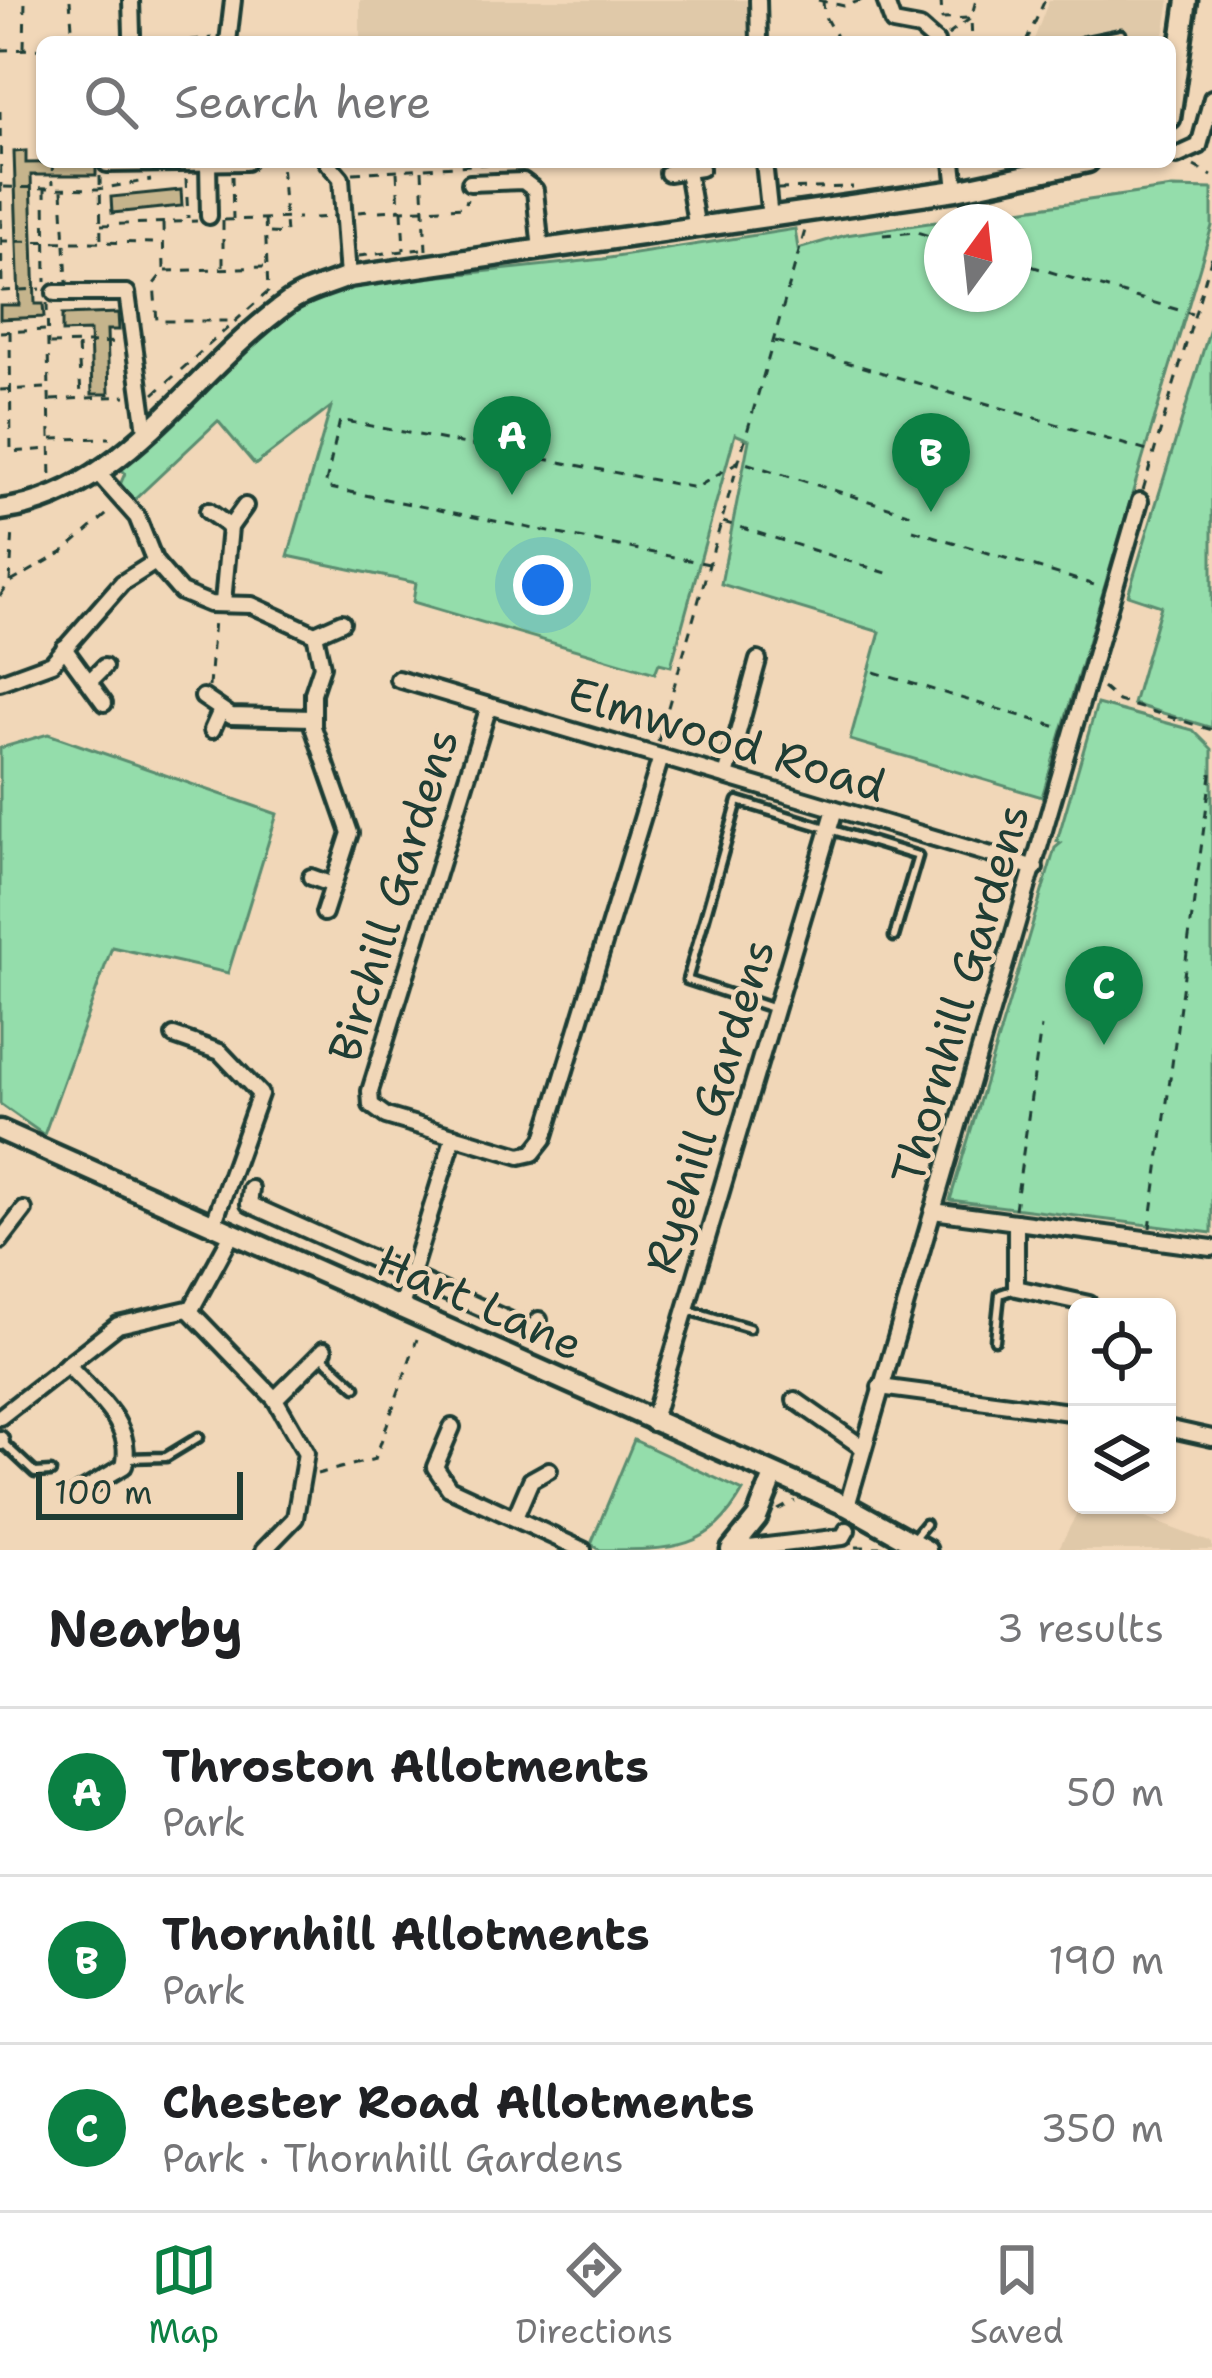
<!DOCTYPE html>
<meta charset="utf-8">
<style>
:root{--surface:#fff;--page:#f6f6f6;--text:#202124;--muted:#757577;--line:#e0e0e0;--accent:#0b8043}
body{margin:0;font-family:"Shantell Sans",sans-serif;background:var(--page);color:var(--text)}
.controls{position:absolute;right:36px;bottom:36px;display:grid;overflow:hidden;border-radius:18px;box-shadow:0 3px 9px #0004}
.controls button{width:108px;height:108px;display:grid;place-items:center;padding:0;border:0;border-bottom:3px solid var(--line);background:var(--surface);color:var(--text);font:60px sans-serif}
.compass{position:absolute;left:924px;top:204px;width:108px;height:108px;border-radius:50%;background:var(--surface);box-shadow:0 3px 9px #0004;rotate:15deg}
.scale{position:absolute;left:36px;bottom:30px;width:207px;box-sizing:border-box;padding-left:12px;border:6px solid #1f3d34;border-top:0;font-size:33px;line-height:42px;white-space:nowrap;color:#1f3d34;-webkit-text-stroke:9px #f1d7b8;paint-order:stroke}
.you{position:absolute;left:543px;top:585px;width:42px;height:42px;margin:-30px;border:9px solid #fff;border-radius:50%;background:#1a73e8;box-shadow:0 0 0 18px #1a73e833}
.badge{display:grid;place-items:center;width:78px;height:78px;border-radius:50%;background:var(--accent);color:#fff;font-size:39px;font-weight:700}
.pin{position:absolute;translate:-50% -99px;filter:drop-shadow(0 3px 6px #0008)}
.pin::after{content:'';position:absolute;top:63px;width:42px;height:36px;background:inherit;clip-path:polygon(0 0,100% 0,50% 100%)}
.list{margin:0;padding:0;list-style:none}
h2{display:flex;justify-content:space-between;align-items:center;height:156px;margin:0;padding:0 48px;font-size:51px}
h2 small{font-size:39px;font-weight:400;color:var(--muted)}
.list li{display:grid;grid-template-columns:78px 1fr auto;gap:36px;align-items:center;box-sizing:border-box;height:168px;padding:0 48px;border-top:3px solid var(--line)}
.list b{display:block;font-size:45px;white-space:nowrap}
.list p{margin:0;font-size:39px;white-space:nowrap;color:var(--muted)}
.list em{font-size:39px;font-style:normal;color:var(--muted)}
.icon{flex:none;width:66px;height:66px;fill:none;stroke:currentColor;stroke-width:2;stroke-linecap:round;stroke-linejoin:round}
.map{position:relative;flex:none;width:1212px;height:1550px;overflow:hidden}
.search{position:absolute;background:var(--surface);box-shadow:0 3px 9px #0004;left:36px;right:36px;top:36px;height:132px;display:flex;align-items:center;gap:30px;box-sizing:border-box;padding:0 42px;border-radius:18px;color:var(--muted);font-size:45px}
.sheet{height:660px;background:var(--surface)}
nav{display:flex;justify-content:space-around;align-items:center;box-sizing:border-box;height:168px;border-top:3px solid var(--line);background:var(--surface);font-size:33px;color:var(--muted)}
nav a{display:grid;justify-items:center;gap:6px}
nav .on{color:var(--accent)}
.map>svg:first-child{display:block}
.built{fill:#e0c9a9}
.green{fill:#94ddab;stroke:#5a8d70;stroke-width:3;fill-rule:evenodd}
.building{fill:#c5b48c;stroke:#1f3d34;stroke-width:3}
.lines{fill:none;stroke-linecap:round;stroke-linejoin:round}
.lane-casing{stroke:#1f3d34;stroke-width:15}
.street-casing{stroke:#1f3d34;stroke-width:22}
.secondary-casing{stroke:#1f3d34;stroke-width:27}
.path{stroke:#1f3d34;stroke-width:3;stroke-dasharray:9 9;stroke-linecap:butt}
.lane{stroke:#f1d7b8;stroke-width:6}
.street{stroke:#f1d7b8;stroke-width:14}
.secondary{stroke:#f1d7b8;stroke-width:18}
.labels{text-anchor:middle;stroke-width:9;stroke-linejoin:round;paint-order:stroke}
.street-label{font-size:45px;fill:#1f3d34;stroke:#f1d7b8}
</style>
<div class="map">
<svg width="1212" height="1550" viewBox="0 0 1212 1550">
<rect width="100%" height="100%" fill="#f1d7b8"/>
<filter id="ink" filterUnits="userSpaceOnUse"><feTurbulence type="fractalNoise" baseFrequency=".00833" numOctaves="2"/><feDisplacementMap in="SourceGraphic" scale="24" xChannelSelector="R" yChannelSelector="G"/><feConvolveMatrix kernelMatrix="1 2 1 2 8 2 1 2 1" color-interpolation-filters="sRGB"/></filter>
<g filter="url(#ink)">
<g class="built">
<path d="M360 0H750L752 42H360Z"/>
<path d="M1049 0H1170L1163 42H1033Z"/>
<path d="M1081 1505H1111L1212 1543V1550H1058Z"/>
</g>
<g class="green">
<path d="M1172 188 1212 189V226L1042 797 850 740 880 632 721 584 749 440 735 434 671 666 659 663 655 673 413 602 416 583 288 556 331 407 255 465 218 421 133 501 120 485 125 473 118 466 260 331 305 303 358 285 603 259 795 229 798 249 846 235ZM942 222H1014V294H942Z"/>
<path d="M1212 322V728L1133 704 1161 606 1128 595Z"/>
<path d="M1097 704 1193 730 1212 749V1233L950 1200 1055 848 1061 843 1057 841Z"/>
<path d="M48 734 277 814 228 973 112 947 44 1135 0 1104V748Z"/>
<path d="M634 1440 743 1491C709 1550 676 1550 600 1550L591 1544Z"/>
</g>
<g class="building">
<path d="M26 151V163L96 162V175H31L35 304H43L44 317 0 319V305H19L14 152Z"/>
<path d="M181 190 182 206 112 213 111 197Z"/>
<path d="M118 313 119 330H107L109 394H92L90 331 62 332V315Z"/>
</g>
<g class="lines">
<defs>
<g id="lane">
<path d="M1082 42 1121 34"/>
<path d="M772 1008 687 980 738 801 918 856 894 937"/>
<path d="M689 1310 749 1328"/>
<path d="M995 1340 1000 1294 1012 1290"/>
<path d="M323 1357 356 1387"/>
<path d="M4 1444 35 1473 51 1472"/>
<path d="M126 1458 166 1457 199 1437"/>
<path d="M912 1540 925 1524"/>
</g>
<g id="street">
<path d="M131 0 132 34"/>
<path d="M758 0 759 42"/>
<path d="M885 0 893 23 920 28 936 42"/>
<path d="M228 42 233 0"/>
<path d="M1170 152 1177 156 1199 146 1212 98"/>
<path d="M327 162 341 178 348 277"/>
<path d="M764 162 770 218"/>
<path d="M953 162 956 190"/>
<path d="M208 163 209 216"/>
<path d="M107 164 246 162"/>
<path d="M687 171 697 229"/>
<path d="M668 173 701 168"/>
<path d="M470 183 523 181 535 190 541 251"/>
<path d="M55 293H127L146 431"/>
<path d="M97 472 137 517 155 562 181 592 210 604 252 605 315 634 322 666 313 693V727L350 833 324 913"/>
<path d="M208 511 230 527"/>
<path d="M223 602 230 527 245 506"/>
<path d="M315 634 342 622"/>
<path d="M64 648 104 703"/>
<path d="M398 679 1035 868"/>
<path d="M90 681 104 667"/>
<path d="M0 682 52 663 122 583 155 562"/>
<path d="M203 697 231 716 312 718"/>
<path d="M489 706 370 1091 371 1105 386 1116 520 1156 533 1153 544 1139 661 757"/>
<path d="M212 730 221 710"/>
<path d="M726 776 758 660"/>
<path d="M311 877 333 885"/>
<path d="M174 1036 220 1052 260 1094 213 1225"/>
<path d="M251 1189 249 1204 531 1330 539 1320"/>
<path d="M933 1211 1212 1248"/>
<path d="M1016 1222V1288L1089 1304"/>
<path d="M0 1241 24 1210"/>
<path d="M188 1309 275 1399 306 1453 295 1518 264 1550"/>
<path d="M400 1310 454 1136"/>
<path d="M67 1364C93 1394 135 1424 124 1466L77 1494"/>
<path d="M880 1387 1077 1413"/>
<path d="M275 1399 324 1350"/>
<path d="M795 1400 862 1447"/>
<path d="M0 1417 118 1325 192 1308 232 1234"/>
<path d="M652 1423 835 809"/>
<path d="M452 1427 435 1467 449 1488 583 1550"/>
<path d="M1167 1428 1212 1438"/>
<path d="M0 1439 1 1442"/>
<path d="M847 1506 1140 501"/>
<path d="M516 1515 531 1480 549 1470"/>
<path d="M732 1550 843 1537 847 1530"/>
</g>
<g id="secondary">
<path d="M1170 118 1187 0"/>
<path d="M0 510C123 496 193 369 289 302 306 290 329 285 348 277L956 190 1088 162"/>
<path d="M0 1130 847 1506 926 1550"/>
<path d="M731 1550 757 1518 773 1478"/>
</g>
</defs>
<use href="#lane" class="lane-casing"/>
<use href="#street" class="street-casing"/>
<use href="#secondary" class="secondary-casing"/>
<g class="path">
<path d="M70 0 73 42"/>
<path d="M818 0 844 6 862 0"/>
<path d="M823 0 824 15 839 42"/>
<path d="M941 0 942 19 971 18 972 42"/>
<path d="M948 35 971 18 976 0"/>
<path d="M111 42 114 41"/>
<path d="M172 42 212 38"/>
<path d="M1026 42 1045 0"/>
<path d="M24 48 25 0"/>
<path d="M0 50 42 49"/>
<path d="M0 111 2 291 41 289"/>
<path d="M52 162 53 184"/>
<path d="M1194 166 1212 176"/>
<path d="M422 170 426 250"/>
<path d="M397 172 399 210"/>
<path d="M353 173 514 162"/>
<path d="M100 176 101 243"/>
<path d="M232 176 233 219"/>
<path d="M186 179 188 218"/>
<path d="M4 187 98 189 151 180"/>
<path d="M45 188 46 282"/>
<path d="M778 189 853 187"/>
<path d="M62 190 67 282"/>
<path d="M379 211 465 207 467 199"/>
<path d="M402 211 404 250"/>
<path d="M358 212 369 211"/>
<path d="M314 218 333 217"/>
<path d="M224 220 300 218"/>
<path d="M223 221V266"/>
<path d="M163 224 164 271 154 284 157 321H232"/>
<path d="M101 225 197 221"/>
<path d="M270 233 286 234 281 162"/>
<path d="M883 235 917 232 942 240"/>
<path d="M0 241 162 243"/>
<path d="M359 256 421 249"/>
<path d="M1014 261 1192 314"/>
<path d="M166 271 264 267"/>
<path d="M47 303 51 480"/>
<path d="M10 331 11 452 50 449"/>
<path d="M0 332 46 330"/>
<path d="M775 341 1154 453"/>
<path d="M50 344 119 342"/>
<path d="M78 346 81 396"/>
<path d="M0 390 46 388"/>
<path d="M154 394 268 292 265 218"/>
<path d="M51 400 126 396"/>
<path d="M52 439 110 438"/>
<path d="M1143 490 1212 256"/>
<path d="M723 522 893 575"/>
<path d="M913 530 1101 587"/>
<path d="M709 564 325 487 340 420 696 488 739 461 911 514"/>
<path d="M10 581 13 529"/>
<path d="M0 596 9 583 63 552 112 510"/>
<path d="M874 672 1061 728"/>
<path d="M209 687 214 619"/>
<path d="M1103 688 1118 701 1212 730"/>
<path d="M658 742 806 227"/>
<path d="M1015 1209 1041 1027"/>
<path d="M1150 1228 1212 767"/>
<path d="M317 1474 375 1459 417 1339"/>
<path d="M778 1510 795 1501"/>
<path d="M856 1547H889"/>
</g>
<use href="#lane" class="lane"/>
<use href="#street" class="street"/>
<use href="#secondary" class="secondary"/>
</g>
</g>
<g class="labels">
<g class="street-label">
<text transform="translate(727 739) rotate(17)" y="16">Elmwood Road</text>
<text transform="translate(393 895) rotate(-73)" y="16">Birchill Gardens</text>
<text transform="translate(960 994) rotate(-74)" y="16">Thornhill Gardens</text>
<text transform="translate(709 1106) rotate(-73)" y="16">Ryehill Gardens</text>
<text transform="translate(480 1302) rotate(24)" y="16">Hart Lane</text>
</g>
</g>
</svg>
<div class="controls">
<button><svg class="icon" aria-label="locate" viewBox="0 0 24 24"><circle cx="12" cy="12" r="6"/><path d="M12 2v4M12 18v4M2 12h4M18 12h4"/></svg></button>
<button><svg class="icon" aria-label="layers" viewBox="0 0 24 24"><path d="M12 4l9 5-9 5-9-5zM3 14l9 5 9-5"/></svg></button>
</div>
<svg class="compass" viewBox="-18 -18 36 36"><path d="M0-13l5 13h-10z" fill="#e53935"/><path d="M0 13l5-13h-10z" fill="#757577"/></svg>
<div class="scale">100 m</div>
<div class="you"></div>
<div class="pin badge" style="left:512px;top:495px">A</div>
<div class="pin badge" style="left:931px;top:512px">B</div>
<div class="pin badge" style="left:1104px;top:1045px">C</div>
<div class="search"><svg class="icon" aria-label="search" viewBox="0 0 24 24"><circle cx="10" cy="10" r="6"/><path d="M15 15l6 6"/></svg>Search here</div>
</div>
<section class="sheet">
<h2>Nearby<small>3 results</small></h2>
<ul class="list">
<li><span class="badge">A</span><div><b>Throston Allotments</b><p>Park</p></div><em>50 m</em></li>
<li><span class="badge">B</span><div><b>Thornhill Allotments</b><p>Park</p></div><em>190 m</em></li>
<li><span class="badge">C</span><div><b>Chester Road Allotments</b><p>Park · Thornhill Gardens</p></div><em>350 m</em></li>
</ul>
</section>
<nav>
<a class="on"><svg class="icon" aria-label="map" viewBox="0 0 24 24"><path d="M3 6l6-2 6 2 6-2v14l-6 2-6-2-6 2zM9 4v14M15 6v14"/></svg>Map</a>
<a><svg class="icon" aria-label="directions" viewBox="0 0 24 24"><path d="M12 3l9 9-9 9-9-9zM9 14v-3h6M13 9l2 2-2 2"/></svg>Directions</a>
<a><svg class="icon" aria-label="saved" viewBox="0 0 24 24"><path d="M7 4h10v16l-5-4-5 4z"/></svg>Saved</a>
</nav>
